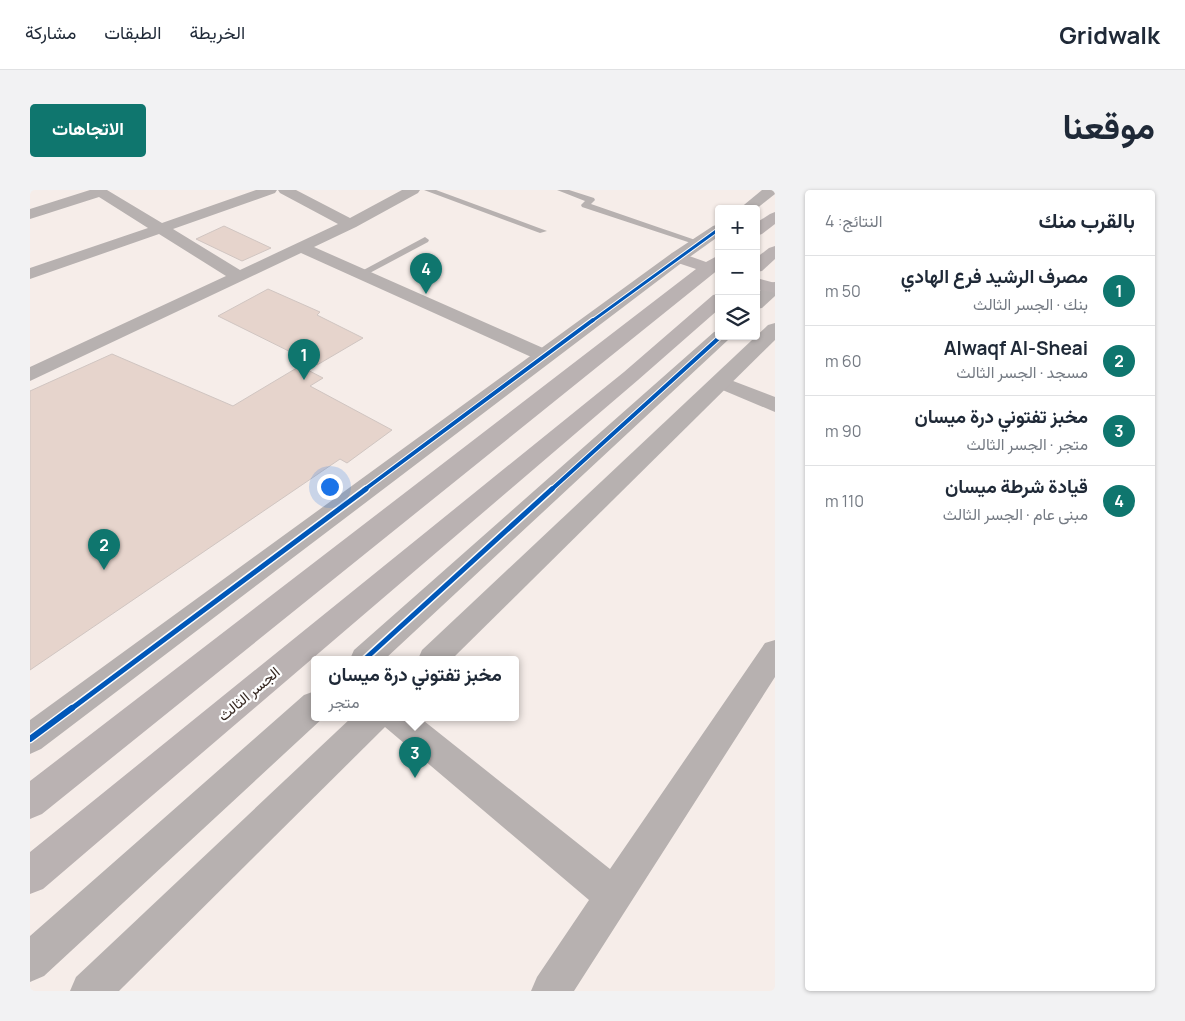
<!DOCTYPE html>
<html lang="ar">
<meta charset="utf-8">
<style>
:root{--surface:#fff;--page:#f2f2f3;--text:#1f2937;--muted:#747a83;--line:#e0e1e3;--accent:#0f766e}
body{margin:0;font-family:Manrope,Vazirmatn,sans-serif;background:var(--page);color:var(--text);direction:rtl}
.controls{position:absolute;right:15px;top:15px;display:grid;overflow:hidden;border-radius:5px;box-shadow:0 1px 4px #0004}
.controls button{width:45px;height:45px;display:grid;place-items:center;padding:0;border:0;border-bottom:1px solid var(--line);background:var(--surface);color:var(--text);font:25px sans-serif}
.you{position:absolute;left:299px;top:296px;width:18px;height:18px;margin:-12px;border:4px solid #fff;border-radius:50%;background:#1a73e8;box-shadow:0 0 0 8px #1a73e833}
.badge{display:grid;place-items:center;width:32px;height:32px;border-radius:50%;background:var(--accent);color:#fff;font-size:16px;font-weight:700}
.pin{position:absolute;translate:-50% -41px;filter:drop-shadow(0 1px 2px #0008)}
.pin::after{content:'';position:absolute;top:26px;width:18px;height:15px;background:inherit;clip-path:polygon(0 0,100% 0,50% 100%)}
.popup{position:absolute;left:281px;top:466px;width:208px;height:65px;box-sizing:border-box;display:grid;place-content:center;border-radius:5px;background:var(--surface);filter:drop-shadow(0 1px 4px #0005);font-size:16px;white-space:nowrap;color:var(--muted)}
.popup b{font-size:19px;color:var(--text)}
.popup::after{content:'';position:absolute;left:50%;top:100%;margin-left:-10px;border:10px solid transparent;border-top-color:var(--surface)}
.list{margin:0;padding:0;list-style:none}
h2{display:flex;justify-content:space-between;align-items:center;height:65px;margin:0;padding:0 20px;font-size:21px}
h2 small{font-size:16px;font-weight:400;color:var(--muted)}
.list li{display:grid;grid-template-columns:32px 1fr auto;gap:15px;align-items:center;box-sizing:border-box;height:70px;padding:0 20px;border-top:1px solid var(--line)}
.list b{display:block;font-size:19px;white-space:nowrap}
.list p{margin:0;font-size:16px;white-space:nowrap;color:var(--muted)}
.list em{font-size:16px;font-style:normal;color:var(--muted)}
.icon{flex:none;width:28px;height:28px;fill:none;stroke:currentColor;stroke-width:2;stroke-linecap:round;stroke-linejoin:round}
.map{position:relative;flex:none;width:745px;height:801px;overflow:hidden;direction:ltr;border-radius:5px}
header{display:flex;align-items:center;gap:30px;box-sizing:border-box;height:70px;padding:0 25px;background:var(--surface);border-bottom:1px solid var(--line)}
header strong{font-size:24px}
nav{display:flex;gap:28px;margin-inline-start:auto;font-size:18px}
.intro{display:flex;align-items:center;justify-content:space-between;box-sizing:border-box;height:120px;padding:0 30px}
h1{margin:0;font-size:35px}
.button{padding:12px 22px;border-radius:5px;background:var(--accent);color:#fff;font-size:18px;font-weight:700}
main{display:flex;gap:30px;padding:0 30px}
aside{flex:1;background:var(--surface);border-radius:5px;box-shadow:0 1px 4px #0004}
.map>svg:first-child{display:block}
.building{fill:#e6d4cc;stroke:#d0c5c1}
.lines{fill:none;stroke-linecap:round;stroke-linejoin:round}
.service{fill:#b7b1b0;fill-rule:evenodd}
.minor{fill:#b7b1b0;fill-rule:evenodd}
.tertiary{fill:#b7b1b0;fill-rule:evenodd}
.primary{fill:#bab2b2;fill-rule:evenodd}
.cycleway-far3-casing{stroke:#fdfdfd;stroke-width:5}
.cycleway-far2-casing{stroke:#fdfdfd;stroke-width:6}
.cycleway-far1-casing{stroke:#fdfdfd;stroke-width:8}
.cycleway-casing{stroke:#fdfdfd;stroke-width:9}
.cycleway-far3{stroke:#0057b8;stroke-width:3}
.cycleway-far2{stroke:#0057b8;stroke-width:4}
.cycleway-far1{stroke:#0057b8;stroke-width:5}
.cycleway{stroke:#0057b8;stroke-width:6}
.labels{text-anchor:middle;stroke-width:4.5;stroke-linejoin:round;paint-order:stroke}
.street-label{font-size:15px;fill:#362821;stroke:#fdfdfd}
</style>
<header>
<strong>Gridwalk</strong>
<nav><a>الخريطة</a><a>الطبقات</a><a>مشاركة</a></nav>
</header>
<div class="intro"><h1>موقعنا</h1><a class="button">الاتجاهات</a></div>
<main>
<aside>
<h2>بالقرب منك<small>النتائج: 4</small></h2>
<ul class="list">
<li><span class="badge">1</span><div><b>مصرف الرشيد فرع الهادي</b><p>بنك · الجسر الثالث</p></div><em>50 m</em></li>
<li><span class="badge">2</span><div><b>Alwaqf Al-Sheai</b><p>مسجد · الجسر الثالث</p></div><em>60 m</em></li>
<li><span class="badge">3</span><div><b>مخبز تفتوني درة ميسان</b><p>متجر · الجسر الثالث</p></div><em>90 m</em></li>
<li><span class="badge">4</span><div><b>قيادة شرطة ميسان</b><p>مبنى عام · الجسر الثالث</p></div><em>110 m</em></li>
</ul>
</aside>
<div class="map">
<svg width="745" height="801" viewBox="0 0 745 801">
<rect width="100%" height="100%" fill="#f6ede9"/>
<g class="building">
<path d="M194 36 241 58 212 71 166 49Z"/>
<path d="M238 99 290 122 287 125 333 148 287 175 188 126Z"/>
<path d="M82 164 203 216 270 176 293 188 280 196 362 240 317 273 310 269 0 480V201Z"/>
</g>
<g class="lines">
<g class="service">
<path d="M394 0H406L517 41 510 43Z"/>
<path d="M527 0H539L564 8 565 10 561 14 674 53 673 55H667L552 17 551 15 555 11Z"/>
<path d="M395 47 399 50 398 52 336 85H330L328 83Z"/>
</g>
<g class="minor">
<path d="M60 0H77L132 33 226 0H247L245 3 143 39 210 80 308 34 250 3 248 0H266L320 28 372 0H390L388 3 326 37 284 57 522 162 525 166 522 170 515 172 508 170 271 63 0 191V177L196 86 129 44 0 89V78L118 38 69 7 0 29V19Z"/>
<path d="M690 186 745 207V222L683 196 680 192 683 188Z"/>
<path d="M745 450V487L544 801H501L507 787 559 710 355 537 350 527H389L580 679 735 453Z"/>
</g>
<g class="tertiary">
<path d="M732 0H745V4L726 19H709Z"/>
<path d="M689 34V46L654 71 11 559 0 564V530L642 63 683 36Z"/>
<path d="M745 92V106L732 118 726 119V104L739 93Z"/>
<path d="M745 133V150L422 469H388L392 460 738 135Z"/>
<path d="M689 141V146H700L698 150 355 469H320L324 460 684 142Z"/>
<path d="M285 501V527H294L14 786 0 792V746L274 505Z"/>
<path d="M322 527H360L355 537 89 801H40L46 787Z"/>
</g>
<g class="primary">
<path d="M745 22V34L732 44 726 46V33L740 24Z"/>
<path d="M745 56V69L732 81 726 82V68L739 58Z"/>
<path d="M648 62 676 72 689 65V79L12 624 0 629V591L666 79 642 71 640 67 642 63Z"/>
<path d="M726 88 745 93V103L726 99Z"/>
<path d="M689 104V119L608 190 13 699 0 704V662L594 182 683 105Z"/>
</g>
<defs>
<path id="cycleway-far3" d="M562 131 689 39"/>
<g id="cycleway-far2">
<path d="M334 300 563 130"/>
<path d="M521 300 691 146"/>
</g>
<g id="cycleway-far1">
<path d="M335 469 522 299"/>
<path d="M41 519 336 299"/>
</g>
<path id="cycleway" d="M0 549 42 518"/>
</defs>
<use href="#cycleway-far3" class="cycleway-far3-casing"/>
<use href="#cycleway-far2" class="cycleway-far2-casing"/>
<use href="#cycleway-far1" class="cycleway-far1-casing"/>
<use href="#cycleway" class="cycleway-casing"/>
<use href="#cycleway-far3" class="cycleway-far3"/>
<use href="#cycleway-far2" class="cycleway-far2"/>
<use href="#cycleway-far1" class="cycleway-far1"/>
<use href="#cycleway" class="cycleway"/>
</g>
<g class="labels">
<g class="street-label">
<text transform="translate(219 504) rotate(-40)" y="5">الجسر الثالث</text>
</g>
</g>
</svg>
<div class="controls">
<button>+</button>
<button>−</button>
<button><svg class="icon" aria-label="layers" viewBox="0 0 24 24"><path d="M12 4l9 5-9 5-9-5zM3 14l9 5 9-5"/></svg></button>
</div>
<div class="you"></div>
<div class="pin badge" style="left:274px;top:190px">1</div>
<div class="pin badge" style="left:74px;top:380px">2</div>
<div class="pin badge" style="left:385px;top:588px">3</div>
<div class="popup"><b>مخبز تفتوني درة ميسان</b>متجر</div>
<div class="pin badge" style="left:396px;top:104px">4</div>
</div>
</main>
